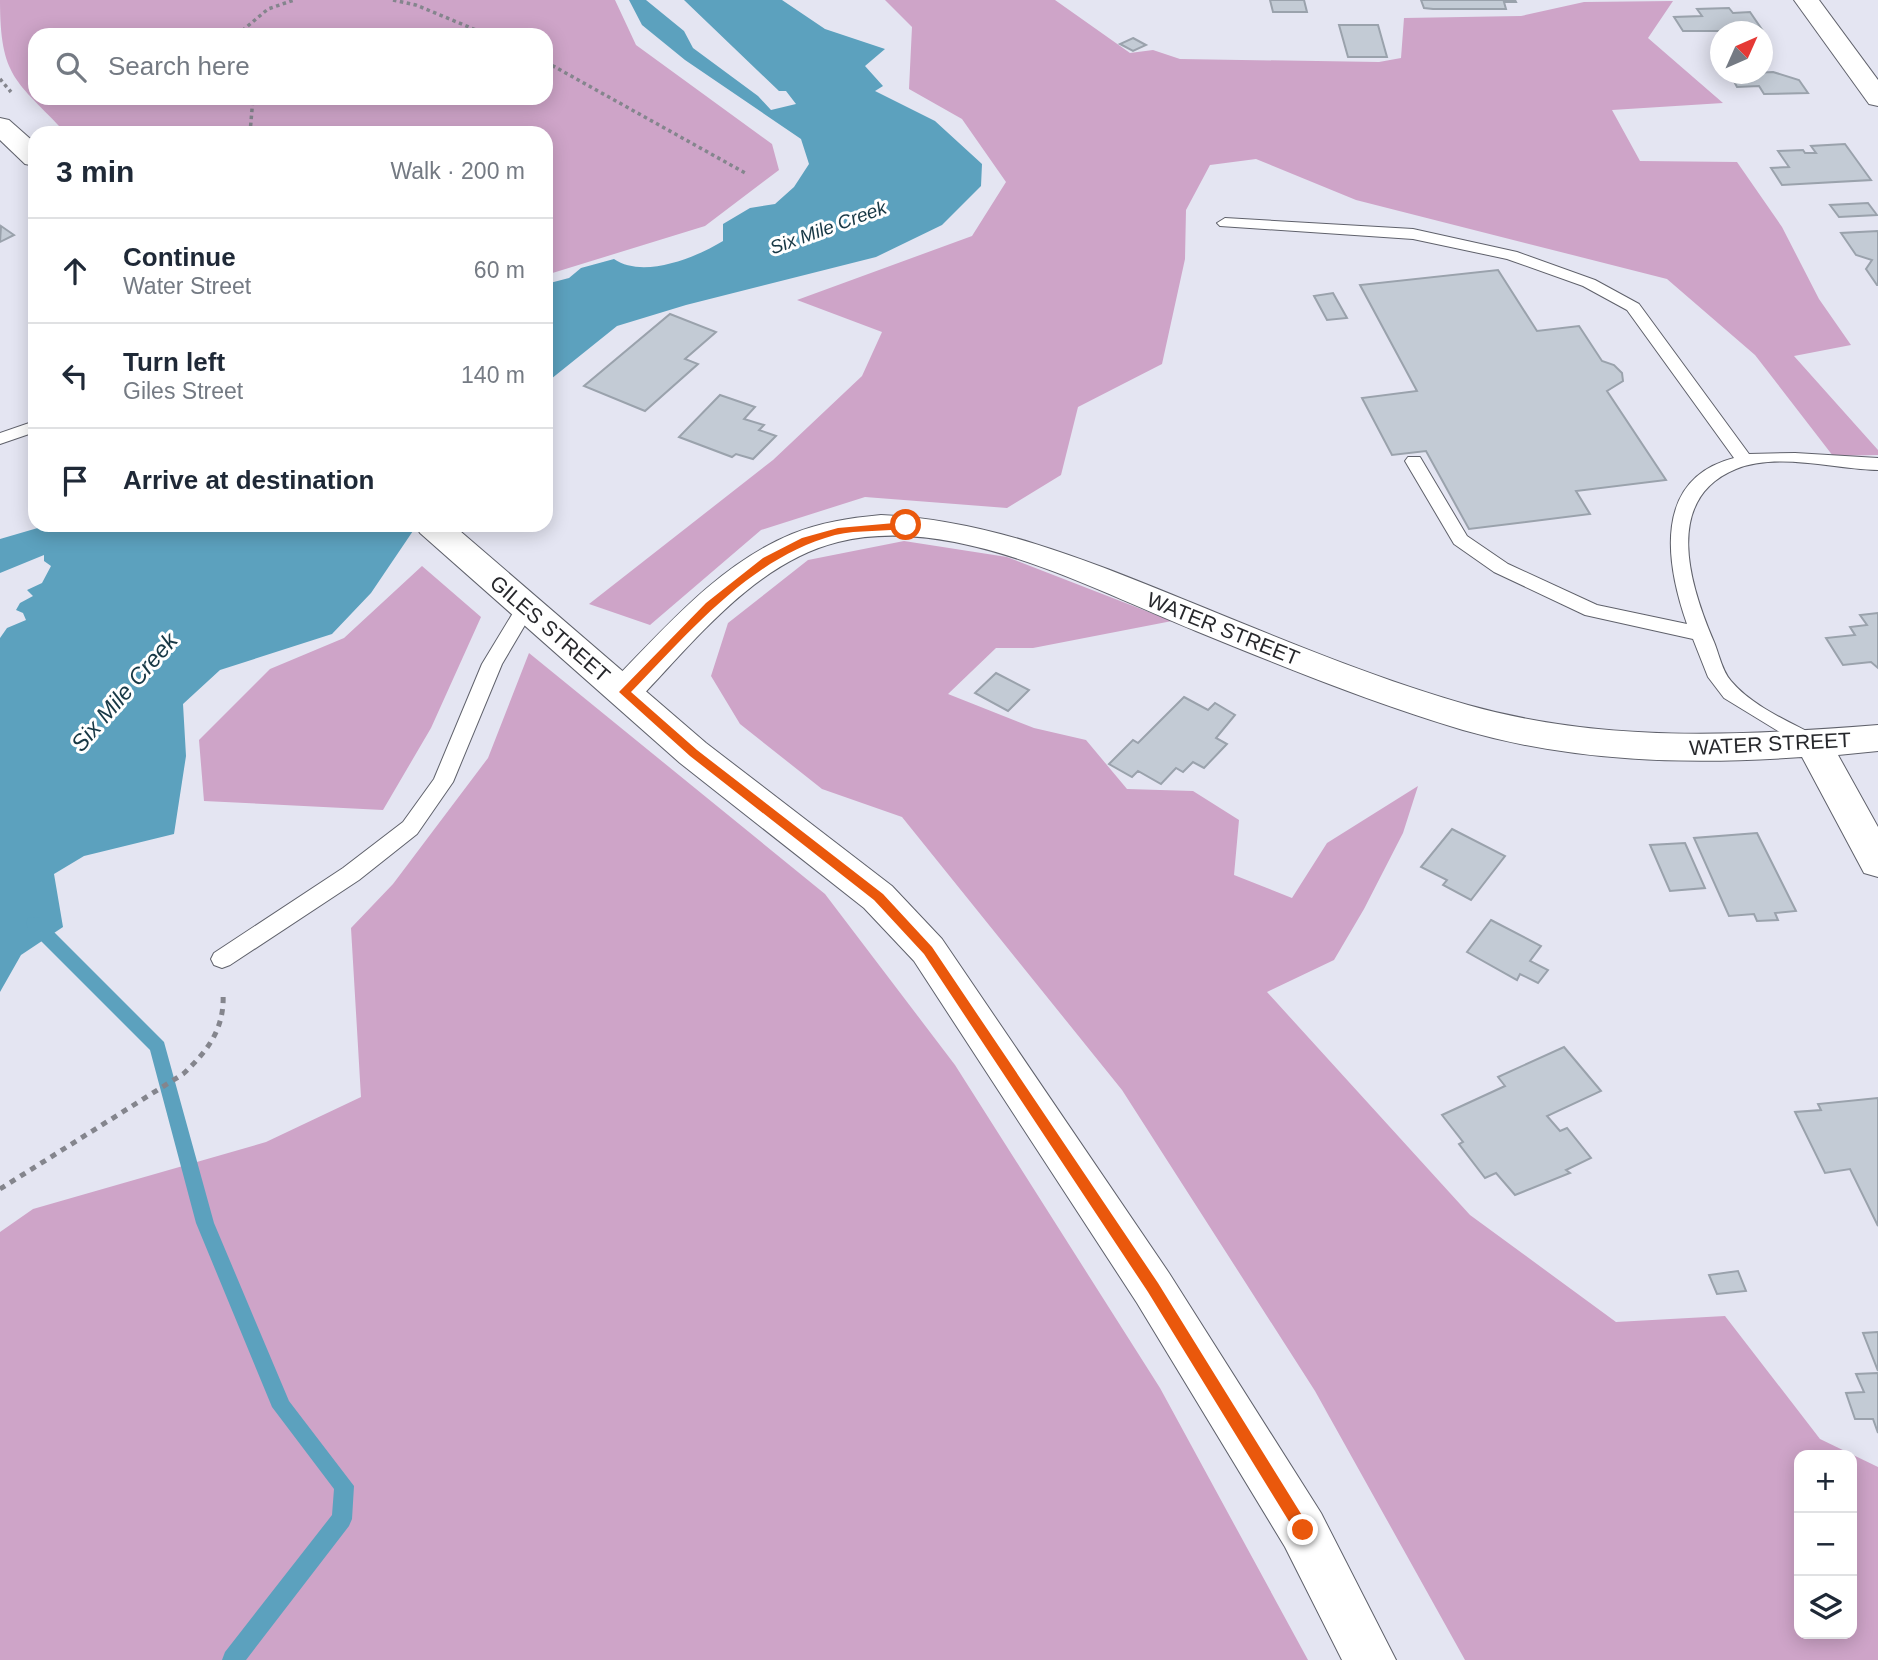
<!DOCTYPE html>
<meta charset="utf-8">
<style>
:root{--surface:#fff;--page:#f2f2f3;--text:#1f2937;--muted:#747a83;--line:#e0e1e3}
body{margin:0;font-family:Arial,sans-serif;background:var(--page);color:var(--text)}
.controls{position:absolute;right:21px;bottom:21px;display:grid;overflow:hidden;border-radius:14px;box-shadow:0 4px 18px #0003}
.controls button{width:63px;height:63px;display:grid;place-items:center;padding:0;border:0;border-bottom:2px solid var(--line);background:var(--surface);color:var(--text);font:35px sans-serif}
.compass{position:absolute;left:1710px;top:21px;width:63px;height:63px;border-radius:50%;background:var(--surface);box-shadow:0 4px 18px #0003;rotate:45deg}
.stop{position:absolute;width:21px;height:21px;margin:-16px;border:5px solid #ea580c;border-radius:50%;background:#fff}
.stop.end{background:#ea580c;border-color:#fff;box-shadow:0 2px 7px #0008}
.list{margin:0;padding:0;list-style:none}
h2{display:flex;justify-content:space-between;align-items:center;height:91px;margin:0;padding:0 28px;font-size:30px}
h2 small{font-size:23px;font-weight:400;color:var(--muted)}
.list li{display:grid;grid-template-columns:46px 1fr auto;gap:21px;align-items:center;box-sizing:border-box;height:105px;padding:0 28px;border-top:2px solid var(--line)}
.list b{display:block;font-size:26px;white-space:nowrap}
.list p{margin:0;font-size:23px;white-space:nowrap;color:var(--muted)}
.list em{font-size:23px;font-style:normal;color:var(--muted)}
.icon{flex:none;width:38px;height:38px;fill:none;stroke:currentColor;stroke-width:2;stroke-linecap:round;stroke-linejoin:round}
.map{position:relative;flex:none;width:1878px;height:1660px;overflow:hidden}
.search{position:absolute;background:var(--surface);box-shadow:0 4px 18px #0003;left:28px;top:28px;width:525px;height:77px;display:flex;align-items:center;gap:18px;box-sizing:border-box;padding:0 24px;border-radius:21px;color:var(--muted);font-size:26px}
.panel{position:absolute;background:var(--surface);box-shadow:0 4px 18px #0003;left:28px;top:126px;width:525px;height:406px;border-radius:21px}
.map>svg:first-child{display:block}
.green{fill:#cea4c8;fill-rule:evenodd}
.water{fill:#5ca1be}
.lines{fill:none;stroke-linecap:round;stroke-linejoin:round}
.stream{fill:#5ca1be;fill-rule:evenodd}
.building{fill:#c3cbd5;stroke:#9aa2ac;stroke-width:2}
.service-casing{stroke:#5f616b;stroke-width:2}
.minor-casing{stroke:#5f616b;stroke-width:2}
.tertiary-casing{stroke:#5f616b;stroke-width:2}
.trunk-casing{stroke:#5f616b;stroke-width:2}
.path-far1{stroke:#84858d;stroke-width:3.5;stroke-dasharray:3.5 3.5;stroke-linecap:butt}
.path{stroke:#84858d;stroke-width:5;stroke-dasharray:6 6;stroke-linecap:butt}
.service{fill:#fff;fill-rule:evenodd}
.minor{fill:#fff;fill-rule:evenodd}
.tertiary{fill:#fff;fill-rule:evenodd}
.trunk{fill:#fff;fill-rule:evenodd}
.route{fill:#ea580c}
.labels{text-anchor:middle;stroke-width:6;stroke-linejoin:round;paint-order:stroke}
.far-water-label{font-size:19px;font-style:italic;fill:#173845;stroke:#fff}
.street-label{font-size:21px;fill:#27282c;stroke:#fff}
.water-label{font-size:23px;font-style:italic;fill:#173845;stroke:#fff}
</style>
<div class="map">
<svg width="1878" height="1660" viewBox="0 0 1878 1660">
<rect width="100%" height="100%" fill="#e4e5f2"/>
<g class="green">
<path d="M0 0H615L636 45 772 144 779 170 705 226 546 275V133H66C16 80 0 78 0 0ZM546 35V98H35V35Z"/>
<path d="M885 0H1055L1130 53 1153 50 1180 59 1379 62 1401 58 1404 18 1521 16 1584 2 1673 1 1648 38 1723 103 1612 110 1640 161 1737 162 1782 227 1819 299 1851 345 1794 356 1878 450V455L1833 456 1755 355 1667 279 1356 200 1256 159 1210 165 1186 210 1185 259 1162 364 1078 407 1061 475 1007 508 865 497 761 530 650 625 589 604 773 460 862 376 882 332 797 300 972 236 1006 182 962 119 909 89 912 27Z"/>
<path d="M904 541 1007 557 1172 621 1033 648H996L948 694 1034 728 1086 740 1127 789 1193 791 1239 820 1234 875 1292 898 1327 843 1418 786 1403 833 1364 909 1334 960 1267 992 1470 1215 1616 1322 1725 1316 1820 1439 1878 1467V1660H1465L1315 1391 1122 1090 902 817 822 789 740 724 711 676 728 623 808 560ZM1852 1455V1634H1799V1455Z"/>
<path d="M422 566 481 617 431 728 383 810 204 801 199 740 270 669 344 638Z"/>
<path d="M529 653 825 894 955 1065 1160 1388 1308 1660H0V1232L33 1209 266 1142 361 1097 351 928 393 884 488 758Z"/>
</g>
<g class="water">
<path d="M629 0H646L684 31 693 48 758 96 771 110 796 104 786 91H779L684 0H782L825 29 885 49 865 66 883 86 875 91 935 121 982 164 981 186 942 225 876 257 686 305 617 326 546 383V284L569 278 581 268 614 259C643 279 695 258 723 241V224L750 208 775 204 794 187 809 164 801 139 685 60 642 25Z"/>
<path d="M48 525H417L371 593 332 634 220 670 183 704 186 756 174 834 84 856 54 874 63 927 21 955 0 992V638L7 628 26 620 23 613 16 610 20 603 33 596 27 590 42 583 51 566 44 561V555L0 573V539Z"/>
</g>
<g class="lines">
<path class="stream" d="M34 917 40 918 164 1042 214 1223 289 1401 354 1486 352 1519 349 1526 246 1660H222L225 1652 332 1515 334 1489 272 1407 196 1223 150 1050 28 928 26 923 28 918Z"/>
</g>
<g class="building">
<path d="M1270 0H1304L1307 12H1273Z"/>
<path d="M1421 0H1515L1516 2H1504L1506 9H1433L1424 8Z"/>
<path d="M1729 8 1733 13 1750 12 1763 31H1683L1674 17 1702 16 1697 9Z"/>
<path d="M1339 25H1378L1387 57H1348Z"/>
<path d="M1133 38 1146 45 1133 51 1120 44Z"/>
<path d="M1773 72 1799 80 1808 93 1764 94 1759 86 1737 87 1730 74Z"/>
<path d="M1845 144 1871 180 1782 185 1771 168 1789 167 1778 151 1803 150 1805 153H1816L1811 146Z"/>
<path d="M1868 203 1877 215 1839 217 1830 205Z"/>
<path d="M1 226 14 235 0 242Z"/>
<path d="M1878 231V285H1877L1866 269 1872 260 1856 255 1841 233Z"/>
<path d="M1498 270 1537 331 1579 326 1602 361 1614 365 1622 373 1623 381 1607 391 1666 480 1576 491 1590 514 1469 529 1426 451 1392 455 1362 398 1417 391 1360 285Z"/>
<path d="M1333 293 1347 318 1327 320 1314 296Z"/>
<path d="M670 314 716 332 685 359 698 364 645 411 584 386Z"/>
<path d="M720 395 755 407 744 419 764 425 759 430 776 436 753 459 736 454 732 457 679 437Z"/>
<path d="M1878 613V668L1871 662 1843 665 1826 638 1855 635 1850 627 1867 625 1860 615Z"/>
<path d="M996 673 1029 690 1008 711 975 693Z"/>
<path d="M1184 697 1208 710 1215 703 1235 715 1216 738 1227 744 1204 768 1193 762 1183 772 1176 768 1161 784 1138 771 1132 777 1109 764 1133 740 1138 743Z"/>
<path d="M1452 829 1505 856 1471 900 1443 885 1447 880 1421 867Z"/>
<path d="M1757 833 1796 911 1775 913 1778 920 1757 921 1754 914 1729 916 1694 838Z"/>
<path d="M1685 843 1705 888 1670 891 1650 845Z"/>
<path d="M1491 920 1541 946 1530 961 1548 970 1538 983 1520 974 1517 980 1467 952Z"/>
<path d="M1564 1047 1601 1091 1547 1116 1560 1131 1567 1128 1591 1158 1566 1170 1570 1173 1515 1195 1496 1173 1485 1178 1459 1144 1463 1142 1442 1115 1505 1086 1498 1077Z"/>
<path d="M1878 1098V1226L1850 1169 1825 1173 1795 1112 1821 1110 1818 1104Z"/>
<path d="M1738 1271 1746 1291 1717 1294 1709 1275Z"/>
<path d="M1878 1332V1371L1863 1333Z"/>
<path d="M1878 1373V1433L1873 1419H1855L1846 1393 1864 1392 1856 1374Z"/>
</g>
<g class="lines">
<defs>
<g id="service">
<path d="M1225 218 1413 229 1517 252 1595 280 1639 304 1749 454 1795 453 1878 458V470C1834 469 1777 452 1736 469 1662 499 1690 586 1714 642 1719 654 1722 671 1731 681 1753 707 1790 722 1820 738L1823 743 1820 748H1806L1724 698 1708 677 1693 639 1585 615 1494 572 1454 544 1405 461 1408 457H1420L1467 536 1508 564 1597 605 1687 624C1666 564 1652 479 1734 458L1627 310 1583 286 1507 259 1413 239 1220 226 1217 223Z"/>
<path d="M35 421V432L0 444V433Z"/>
<path d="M526 602 535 608 502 664 453 782 417 834 359 880 230 965 222 968 214 965 211 959 214 953 343 868 403 822 434 779 482 664 519 603Z"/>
</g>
<path id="minor" d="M881 515C991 520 1089 561 1190 602 1281 639 1373 678 1468 705 1603 743 1740 736 1878 725V751L1838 755 1878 827V877L1864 873 1802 757C1687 765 1574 762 1463 730 1372 703 1284 667 1196 631 1092 589 953 513 838 542 754 563 694 642 637 701L624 705 611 701 606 692 611 683C665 628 719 564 792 534 821 522 850 518 881 515Z"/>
<g id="tertiary">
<path d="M0 118 9 120 35 143V166L25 164 0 140Z"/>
<path d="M415 525H453L706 743 892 886 942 939 1169 1273 1321 1513 1396 1660H1342L1285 1547 1137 1303 914 961 864 908 680 763 420 533Z"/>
</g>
<path id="trunk" d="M1794 0H1819L1878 80V106L1869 104Z"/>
</defs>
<use href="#service" class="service-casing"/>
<use href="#minor" class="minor-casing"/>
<use href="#tertiary" class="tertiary-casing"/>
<use href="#trunk" class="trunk-casing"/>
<g class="path-far1">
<path d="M393 0 416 5 488 35"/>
<path d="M237 35 268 9 294 0"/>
<path d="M546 62 747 174"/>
<path d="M0 79 11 92"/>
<path d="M250 133 253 98"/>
</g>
<path class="path" d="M0 1189 183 1074C208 1051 225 1028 223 993"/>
<use href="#service" class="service"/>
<use href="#minor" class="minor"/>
<use href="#tertiary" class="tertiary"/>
<use href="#trunk" class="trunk"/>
</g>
<path class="route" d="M906 522 909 527C885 533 859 529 835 535 750 558 691 631 631 692L697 750 883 894 932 947 1158 1283 1308 1525 1310 1530 1303 1538 1298 1536 1148 1292 924 954 874 900 690 756 619 692 706 603 763 558 802 538 838 528Z"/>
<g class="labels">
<g class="far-water-label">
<text transform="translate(828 227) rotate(-20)" y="7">Six Mile Creek</text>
</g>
<g class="street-label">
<text transform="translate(550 629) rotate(41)" y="7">GILES STREET</text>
<text transform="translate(1223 629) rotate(22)" y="7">WATER STREET</text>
<text transform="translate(1770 744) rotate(-3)" y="7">WATER STREET</text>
</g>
<g class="water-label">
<text transform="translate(124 692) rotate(-49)" y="8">Six Mile Creek</text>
</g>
</g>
</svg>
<div class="controls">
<button>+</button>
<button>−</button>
<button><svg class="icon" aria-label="layers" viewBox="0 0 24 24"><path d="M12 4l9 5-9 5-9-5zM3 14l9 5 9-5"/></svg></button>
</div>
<svg class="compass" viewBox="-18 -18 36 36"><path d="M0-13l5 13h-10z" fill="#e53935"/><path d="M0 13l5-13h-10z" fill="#747a83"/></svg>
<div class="stop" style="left:906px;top:525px"></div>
<div class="stop end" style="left:1303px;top:1530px"></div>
<div class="search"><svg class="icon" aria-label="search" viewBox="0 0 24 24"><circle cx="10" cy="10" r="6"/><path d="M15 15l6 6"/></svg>Search here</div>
<section class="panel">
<h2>3 min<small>Walk · 200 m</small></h2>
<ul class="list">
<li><svg class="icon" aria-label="ahead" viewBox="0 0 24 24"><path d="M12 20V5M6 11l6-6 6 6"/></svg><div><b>Continue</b><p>Water Street</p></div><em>60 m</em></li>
<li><svg class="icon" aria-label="left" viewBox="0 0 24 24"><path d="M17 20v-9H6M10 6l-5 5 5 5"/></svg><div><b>Turn left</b><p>Giles Street</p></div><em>140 m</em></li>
<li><svg class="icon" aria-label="arrive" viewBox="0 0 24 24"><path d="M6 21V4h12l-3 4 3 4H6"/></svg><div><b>Arrive at destination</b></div></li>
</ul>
</section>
</div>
